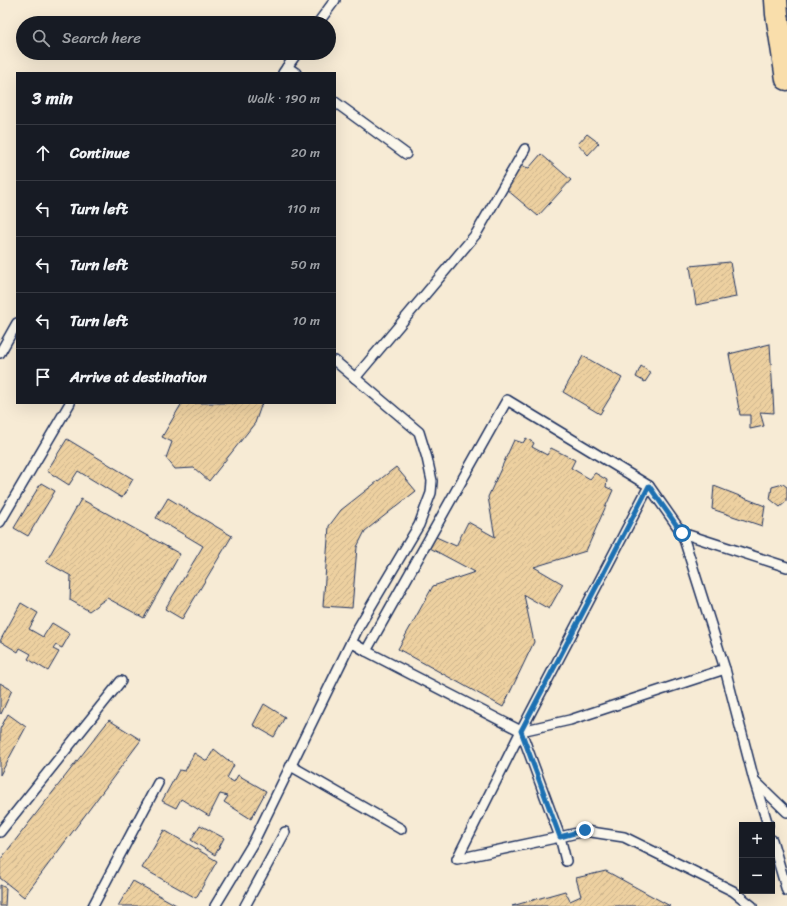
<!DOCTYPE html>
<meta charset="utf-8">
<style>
:root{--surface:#171b24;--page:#20242c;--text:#f1f3f6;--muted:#9ea1a6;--line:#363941}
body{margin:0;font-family:Sriracha,sans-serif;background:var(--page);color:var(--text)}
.controls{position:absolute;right:12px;bottom:12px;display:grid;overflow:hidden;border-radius:0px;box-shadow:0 4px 16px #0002}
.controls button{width:36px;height:36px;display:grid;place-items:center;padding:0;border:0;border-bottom:1px solid var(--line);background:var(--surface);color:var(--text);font:20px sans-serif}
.stop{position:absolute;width:12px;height:12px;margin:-9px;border:3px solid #1f6fb2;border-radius:50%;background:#fff}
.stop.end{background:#1f6fb2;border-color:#fff;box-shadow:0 1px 4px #0008}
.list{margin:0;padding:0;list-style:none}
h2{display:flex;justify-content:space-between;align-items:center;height:52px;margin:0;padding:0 16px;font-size:17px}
h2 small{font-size:13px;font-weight:400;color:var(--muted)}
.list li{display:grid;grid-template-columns:26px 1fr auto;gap:12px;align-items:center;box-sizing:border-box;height:56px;padding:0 16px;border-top:1px solid var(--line)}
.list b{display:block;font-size:15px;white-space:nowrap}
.list em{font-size:13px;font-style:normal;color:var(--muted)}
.icon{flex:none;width:22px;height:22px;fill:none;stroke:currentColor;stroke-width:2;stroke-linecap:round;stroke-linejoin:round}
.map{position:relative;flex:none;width:787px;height:906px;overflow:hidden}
.search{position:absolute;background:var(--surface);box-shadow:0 4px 16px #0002;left:16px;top:16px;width:320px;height:44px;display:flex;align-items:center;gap:10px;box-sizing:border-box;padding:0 14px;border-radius:22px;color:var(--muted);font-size:15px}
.panel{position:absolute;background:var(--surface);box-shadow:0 4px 16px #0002;left:16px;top:72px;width:320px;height:332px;border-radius:0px}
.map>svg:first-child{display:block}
.building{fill:url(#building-hatch);stroke:#1b2f5e}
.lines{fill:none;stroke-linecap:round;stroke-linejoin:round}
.service-casing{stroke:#1b2f5e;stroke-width:12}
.primary-casing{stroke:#1b2f5e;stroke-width:25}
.service{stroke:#fbf7ec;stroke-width:9}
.primary{stroke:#f9deab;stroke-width:22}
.route{stroke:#1f6fb2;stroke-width:5}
</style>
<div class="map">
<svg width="787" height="906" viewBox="0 0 787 906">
<defs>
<pattern id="building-hatch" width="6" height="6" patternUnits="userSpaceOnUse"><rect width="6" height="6" fill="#edd0a0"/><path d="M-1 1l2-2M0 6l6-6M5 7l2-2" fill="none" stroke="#cbb38c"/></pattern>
</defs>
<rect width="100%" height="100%" fill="#f7ebd5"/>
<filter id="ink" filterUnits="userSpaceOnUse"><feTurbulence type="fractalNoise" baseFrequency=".025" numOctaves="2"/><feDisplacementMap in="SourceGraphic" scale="8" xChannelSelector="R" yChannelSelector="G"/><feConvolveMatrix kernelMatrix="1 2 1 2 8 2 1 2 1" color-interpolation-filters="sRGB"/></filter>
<g filter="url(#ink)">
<g class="building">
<path d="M587 134 599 143 588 155 578 144Z"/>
<path d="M541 154 571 180 538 216 506 189 521 166 529 168Z"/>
<path d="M730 262 736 297 696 305 690 266Z"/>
<path d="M770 344 774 413 760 412 764 426 750 429V415H740L729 354Z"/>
<path d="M583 356 622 378 600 414 563 392Z"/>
<path d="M641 366 651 373 645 382 636 377Z"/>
<path d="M182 403H262L255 423 209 481 194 468 175 469 166 458 172 442 162 437Z"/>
<path d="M526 438 534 443 532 447 547 455 551 448 575 460 571 468 590 479 595 473 607 480 606 487 613 490 586 551 534 567 563 584 549 609 524 595 534 642 503 707 398 649 433 586 475 572 428 547 434 536 456 546 468 522 495 537 488 497 514 440 523 443Z"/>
<path d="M67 439 133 479 122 498 78 471 69 485 47 471Z"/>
<path d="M396 467 416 491 365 531 357 547 352 608 323 606 329 526 341 510Z"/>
<path d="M41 483 55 491 28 536 14 528Z"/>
<path d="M783 484 787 487V501L780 507 770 499 772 487Z"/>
<path d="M714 486 765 506 762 526 712 509Z"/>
<path d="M168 498 232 536 182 619 165 609 203 546 156 518Z"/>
<path d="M81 499 180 554 144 618 107 598 89 611 70 600 71 576 46 562Z"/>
<path d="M21 603 38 613 29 629 43 637 52 623 70 634 62 648 56 645 53 649 59 652 48 671 28 659 31 654 20 648 18 652 0 641Z"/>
<path d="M0 683 12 690 1 714 0 713Z"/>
<path d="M264 704 285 717 274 737 253 725Z"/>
<path d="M8 714 26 727 0 775V729Z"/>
<path d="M109 720 141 740 24 897 0 878V860Z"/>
<path d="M214 749 234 765 227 778 234 782 238 775 266 791 251 819 224 802 228 796 220 794 209 816 181 799 176 808 162 801 179 770 185 771 194 753 207 761Z"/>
<path d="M200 825 224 838 215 855 191 840Z"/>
<path d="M164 830 217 861 196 898 142 868Z"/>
<path d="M606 871 670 906H512L565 891 570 901 581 896 576 878Z"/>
<path d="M133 881 178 906H118Z"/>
<path d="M0 885 6 888 5 906H0Z"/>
</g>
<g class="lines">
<defs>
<g id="service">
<path d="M318 23 335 0"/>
<path d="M287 67 296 73"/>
<path d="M283 73 297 53"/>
<path d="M335 102 406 154"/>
<path d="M0 353 17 323"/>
<path d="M355 378 476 234 525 149"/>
<path d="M0 522 70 403"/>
<path d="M682 533 787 567"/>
<path d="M351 642 366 651 521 731 570 720 725 669"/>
<path d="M366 651 507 400 649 486"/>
<path d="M521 731 649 486 682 533 725 669 754 780 768 825"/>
<path d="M291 766 401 829"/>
<path d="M755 781 787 812"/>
<path d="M0 832 121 681"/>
<path d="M772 840 787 891"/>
<path d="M566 861 560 837 521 731 457 859 560 837 585 831 624 837 733 891 752 906"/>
<path d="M93 906 158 783"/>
<path d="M215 906 253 843 358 628 419 525 431 493 432 481 427 458 419 432 335 361"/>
<path d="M245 906 285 832"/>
</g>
<path id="primary" d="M776 0 777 14 787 79"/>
</defs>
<use href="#service" class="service-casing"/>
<use href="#primary" class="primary-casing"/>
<use href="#service" class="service"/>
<use href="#primary" class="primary"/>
</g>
</g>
<g class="lines" filter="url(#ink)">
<path class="route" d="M585 830 560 837 521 731 649 486 682 533"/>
</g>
</svg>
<div class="controls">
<button>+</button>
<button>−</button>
</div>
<div class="stop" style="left:682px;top:533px"></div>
<div class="stop end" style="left:585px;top:830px"></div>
<div class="search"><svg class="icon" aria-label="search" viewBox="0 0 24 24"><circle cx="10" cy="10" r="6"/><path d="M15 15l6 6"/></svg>Search here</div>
<section class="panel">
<h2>3 min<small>Walk · 190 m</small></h2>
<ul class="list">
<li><svg class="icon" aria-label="ahead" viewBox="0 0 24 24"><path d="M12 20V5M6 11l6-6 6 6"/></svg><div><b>Continue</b></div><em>20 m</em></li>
<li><svg class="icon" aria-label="left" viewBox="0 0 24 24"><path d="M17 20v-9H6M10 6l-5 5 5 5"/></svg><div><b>Turn left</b></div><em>110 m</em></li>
<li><svg class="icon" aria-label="left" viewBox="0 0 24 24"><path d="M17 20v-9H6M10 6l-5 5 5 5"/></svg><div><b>Turn left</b></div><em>50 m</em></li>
<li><svg class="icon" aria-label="left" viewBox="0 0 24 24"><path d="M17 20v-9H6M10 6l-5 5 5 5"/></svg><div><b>Turn left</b></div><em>10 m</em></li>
<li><svg class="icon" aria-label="arrive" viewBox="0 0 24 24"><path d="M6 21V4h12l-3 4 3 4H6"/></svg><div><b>Arrive at destination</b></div></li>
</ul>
</section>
</div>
